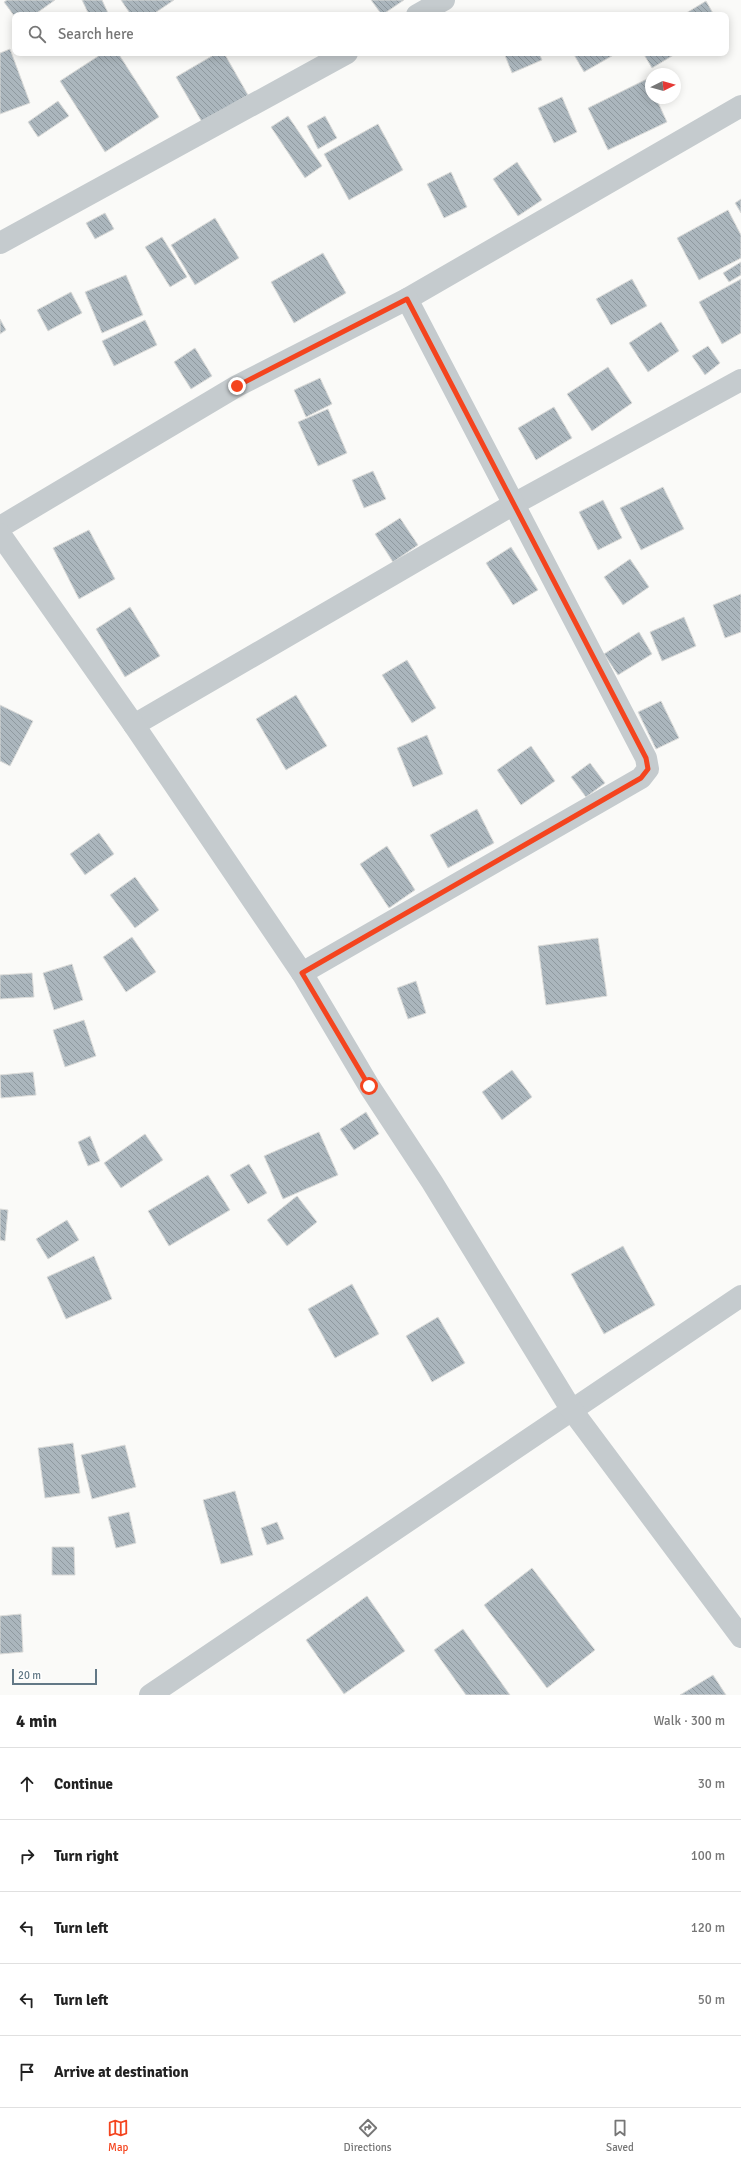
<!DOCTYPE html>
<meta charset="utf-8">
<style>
:root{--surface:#fff;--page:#f2f2f2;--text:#222;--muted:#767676;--line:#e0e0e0;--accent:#f4441e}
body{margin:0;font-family:Signika,sans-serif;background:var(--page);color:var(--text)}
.compass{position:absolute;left:645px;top:68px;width:36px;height:36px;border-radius:50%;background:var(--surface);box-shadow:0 2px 10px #0003;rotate:85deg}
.scale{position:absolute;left:12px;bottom:10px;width:85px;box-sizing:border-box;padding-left:4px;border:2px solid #627886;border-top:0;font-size:11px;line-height:14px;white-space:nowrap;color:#627886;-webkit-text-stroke:3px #fff;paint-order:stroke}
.stop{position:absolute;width:12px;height:12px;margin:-9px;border:3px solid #f4441e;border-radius:50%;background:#fff}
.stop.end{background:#f4441e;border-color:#fff;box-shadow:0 1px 4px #0008}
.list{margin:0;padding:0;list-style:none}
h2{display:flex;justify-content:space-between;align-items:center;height:52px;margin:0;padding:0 16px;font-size:17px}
h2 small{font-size:13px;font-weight:400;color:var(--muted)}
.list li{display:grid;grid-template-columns:26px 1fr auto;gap:12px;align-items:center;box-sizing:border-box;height:72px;padding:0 16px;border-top:1px solid var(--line)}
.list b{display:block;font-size:15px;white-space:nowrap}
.list em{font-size:13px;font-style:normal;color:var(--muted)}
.icon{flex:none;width:22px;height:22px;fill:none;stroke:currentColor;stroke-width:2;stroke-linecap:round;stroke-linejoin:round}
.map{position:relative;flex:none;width:741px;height:1695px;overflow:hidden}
.search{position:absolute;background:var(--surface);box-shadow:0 2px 10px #0003;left:12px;right:12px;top:12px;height:44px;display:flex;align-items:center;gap:10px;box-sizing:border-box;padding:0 14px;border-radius:8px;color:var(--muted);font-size:15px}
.sheet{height:412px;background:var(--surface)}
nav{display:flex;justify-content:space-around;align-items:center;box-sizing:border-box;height:56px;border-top:1px solid var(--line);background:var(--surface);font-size:11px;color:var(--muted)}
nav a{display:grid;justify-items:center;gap:2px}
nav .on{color:var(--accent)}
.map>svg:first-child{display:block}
.building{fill:url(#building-back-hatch);stroke:#dcdcda}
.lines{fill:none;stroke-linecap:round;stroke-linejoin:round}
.minor{stroke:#c5cbce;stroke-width:22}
.tertiary{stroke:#c5cbce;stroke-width:22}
.route{stroke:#f4441e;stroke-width:5}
</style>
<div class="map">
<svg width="741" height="1695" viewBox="0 0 741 1695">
<defs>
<pattern id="building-back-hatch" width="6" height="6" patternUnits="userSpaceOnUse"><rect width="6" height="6" fill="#abb6bd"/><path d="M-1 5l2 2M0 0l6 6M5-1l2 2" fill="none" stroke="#8f999f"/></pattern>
</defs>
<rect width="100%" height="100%" fill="#fafaf8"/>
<g class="building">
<path d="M7 0H55L34 15H15V17L4 2Z"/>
<path d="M82 0H102L109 15H89Z"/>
<path d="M121 0H174L152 15H131Z"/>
<path d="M371 0H404L382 15Z"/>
<path d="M706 1 714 15H683Z"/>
<path d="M10 49 30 103 0 114V53Z"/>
<path d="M103 53H118L159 117 105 152 60 81Z"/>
<path d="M217 53H224L248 95 202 122 176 77Z"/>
<path d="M504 53H539L542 60 512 73Z"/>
<path d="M573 53H617L584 72Z"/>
<path d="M643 53H677L652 68Z"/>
<path d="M647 79 651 87V98H656L667 122 608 150 588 108Z"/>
<path d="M562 97 577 132 554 143 538 108Z"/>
<path d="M58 101 69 116 38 137 28 122Z"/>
<path d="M288 116 322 166 305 178 271 127Z"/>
<path d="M325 116 337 138 318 149 307 126Z"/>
<path d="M378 124 403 170 349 200 324 154Z"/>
<path d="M517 162 542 200 518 216 493 179Z"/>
<path d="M451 172 467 207 444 218 427 184Z"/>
<path d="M741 199V213L735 203Z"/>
<path d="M728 210 741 235V258L699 280 677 238Z"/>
<path d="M105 213 114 229 95 239 86 223Z"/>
<path d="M215 218 239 258 195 285 171 245Z"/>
<path d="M162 237 187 277 170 287 145 247Z"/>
<path d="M323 253 346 293 294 323 271 282Z"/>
<path d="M741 262V275L729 282 723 273Z"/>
<path d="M126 275 143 315 102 333 85 292Z"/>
<path d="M632 279 647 306 611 325 596 299Z"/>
<path d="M741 279V333L722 344 699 302Z"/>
<path d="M71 292 82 313 48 331 37 310Z"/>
<path d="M0 319 6 330 0 334Z"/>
<path d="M145 320 157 345 114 366 102 341Z"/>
<path d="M661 322 679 351 648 372 629 343Z"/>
<path d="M708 346 720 363 705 375 692 356Z"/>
<path d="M195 348 212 376 191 389 174 362Z"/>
<path d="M608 367 632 403 592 431 567 394Z"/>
<path d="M320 378 332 404 306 417 294 390Z"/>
<path d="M554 407 572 438 536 460 518 428Z"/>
<path d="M328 409 347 453 318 466 298 422Z"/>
<path d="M373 471 386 499 364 508 352 480Z"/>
<path d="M663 487 684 529 641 550 620 508Z"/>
<path d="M603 500 622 538 598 550 579 512Z"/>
<path d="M400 518 418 545 393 562 375 534Z"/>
<path d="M89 530 115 579 79 599 53 548Z"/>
<path d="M511 547 538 590 513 605 486 563Z"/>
<path d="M630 559 649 587 623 605 604 577Z"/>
<path d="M741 594V632L725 638 713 605Z"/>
<path d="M130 607 160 656 125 677 96 629Z"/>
<path d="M684 617 696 646 662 661 650 632Z"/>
<path d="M639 632 652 654 618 675 604 654Z"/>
<path d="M407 660 436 708 412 723 382 675Z"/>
<path d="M296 695 327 746 286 770 256 719Z"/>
<path d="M661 701 679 738 656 749 638 712Z"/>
<path d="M0 705 33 721 10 766 0 761Z"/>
<path d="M427 735 443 774 413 787 397 748Z"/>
<path d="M531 746 555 781 521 805 497 770Z"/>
<path d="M590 763 605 783 586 797 571 777Z"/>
<path d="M477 809 494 843 448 868 430 835Z"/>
<path d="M99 833 114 854 85 875 70 854Z"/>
<path d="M387 846 415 890 389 908 360 864Z"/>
<path d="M135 877 159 910 135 928 110 895Z"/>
<path d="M132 937 156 972 126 992 103 957Z"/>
<path d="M598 938 607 996 546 1005 538 946Z"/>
<path d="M72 964 83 1000 54 1010 43 973Z"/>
<path d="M32 973 34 997 0 999V975Z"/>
<path d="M416 981 426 1013 408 1019 397 988Z"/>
<path d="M84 1020 96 1056 65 1067 53 1030Z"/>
<path d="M512 1070 532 1097 502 1120 482 1092Z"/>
<path d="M33 1072 36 1095 1 1098 0 1075Z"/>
<path d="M366 1112 379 1134 354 1150 340 1129Z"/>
<path d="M319 1132 338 1175 283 1199 264 1156Z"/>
<path d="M145 1134 163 1160 121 1188 104 1163Z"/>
<path d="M90 1136 100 1161 88 1166 78 1142Z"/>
<path d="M249 1164 267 1193 248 1204 230 1175Z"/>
<path d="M208 1175 230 1210 169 1246 148 1211Z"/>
<path d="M297 1196 317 1222 287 1246 267 1220Z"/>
<path d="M0 1209 8 1210 5 1241 0 1240Z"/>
<path d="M67 1220 79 1240 48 1259 36 1239Z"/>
<path d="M623 1246 655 1305 604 1334 571 1274Z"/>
<path d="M94 1256 112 1299 66 1319 47 1277Z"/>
<path d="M352 1284 379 1334 335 1358 308 1309Z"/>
<path d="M438 1317 465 1363 432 1382 406 1336Z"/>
<path d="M73 1443 80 1493 45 1498 38 1448Z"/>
<path d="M125 1445 136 1487 92 1499 81 1455Z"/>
<path d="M235 1491 253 1555 221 1564 203 1500Z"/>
<path d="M129 1512 136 1543 116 1548 108 1517Z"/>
<path d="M277 1522 284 1539 267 1545 261 1528Z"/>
<path d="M52 1547H74L75 1575H52Z"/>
<path d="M532 1568 595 1650 547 1688 484 1605Z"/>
<path d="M367 1596 405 1651 344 1694 306 1640Z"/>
<path d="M21 1614 23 1652 0 1654V1616Z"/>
<path d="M463 1629 510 1695H466L434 1650Z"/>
<path d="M713 1675 726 1695H680Z"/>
</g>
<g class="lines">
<g class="minor">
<path d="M417 15 444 0"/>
<path d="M0 243 347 53"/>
<path d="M0 527 237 386 407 299 741 106"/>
<path d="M134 725 514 504 741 380"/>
<path d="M302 973 641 778 648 769 646 758 407 299"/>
<path d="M150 1695 741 1296"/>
</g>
<path class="tertiary" d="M0 534 134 725 302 973 369 1086 432 1182 571 1409 741 1637"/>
</g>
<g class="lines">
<path class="route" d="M237 386 407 299 646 758 648 769 641 778 302 973 369 1086"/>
</g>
</svg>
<svg class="compass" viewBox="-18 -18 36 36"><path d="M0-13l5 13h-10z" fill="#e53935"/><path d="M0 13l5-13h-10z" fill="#767676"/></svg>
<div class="scale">20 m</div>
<div class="stop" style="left:369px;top:1086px"></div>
<div class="stop end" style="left:237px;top:386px"></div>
<div class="search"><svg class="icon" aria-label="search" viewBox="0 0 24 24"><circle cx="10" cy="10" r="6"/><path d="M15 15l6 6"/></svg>Search here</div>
</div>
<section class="sheet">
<h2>4 min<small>Walk · 300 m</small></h2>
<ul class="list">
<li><svg class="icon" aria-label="ahead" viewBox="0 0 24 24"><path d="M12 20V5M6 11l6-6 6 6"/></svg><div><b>Continue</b></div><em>30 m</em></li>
<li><svg class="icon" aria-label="right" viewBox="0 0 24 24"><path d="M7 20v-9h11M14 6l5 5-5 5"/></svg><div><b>Turn right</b></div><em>100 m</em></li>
<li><svg class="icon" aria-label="left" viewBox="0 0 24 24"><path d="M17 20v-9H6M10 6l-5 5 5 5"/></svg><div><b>Turn left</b></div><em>120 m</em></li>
<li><svg class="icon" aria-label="left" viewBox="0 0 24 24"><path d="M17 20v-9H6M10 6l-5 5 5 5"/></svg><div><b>Turn left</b></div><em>50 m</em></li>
<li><svg class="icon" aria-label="arrive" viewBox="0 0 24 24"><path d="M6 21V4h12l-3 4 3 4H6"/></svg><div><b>Arrive at destination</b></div></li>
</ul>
</section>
<nav>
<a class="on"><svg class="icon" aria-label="map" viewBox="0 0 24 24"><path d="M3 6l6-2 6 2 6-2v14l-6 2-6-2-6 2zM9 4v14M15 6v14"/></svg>Map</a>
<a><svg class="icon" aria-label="directions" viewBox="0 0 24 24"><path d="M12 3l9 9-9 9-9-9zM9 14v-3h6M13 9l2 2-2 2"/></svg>Directions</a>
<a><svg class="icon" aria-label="saved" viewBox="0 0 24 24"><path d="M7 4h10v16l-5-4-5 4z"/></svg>Saved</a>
</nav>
